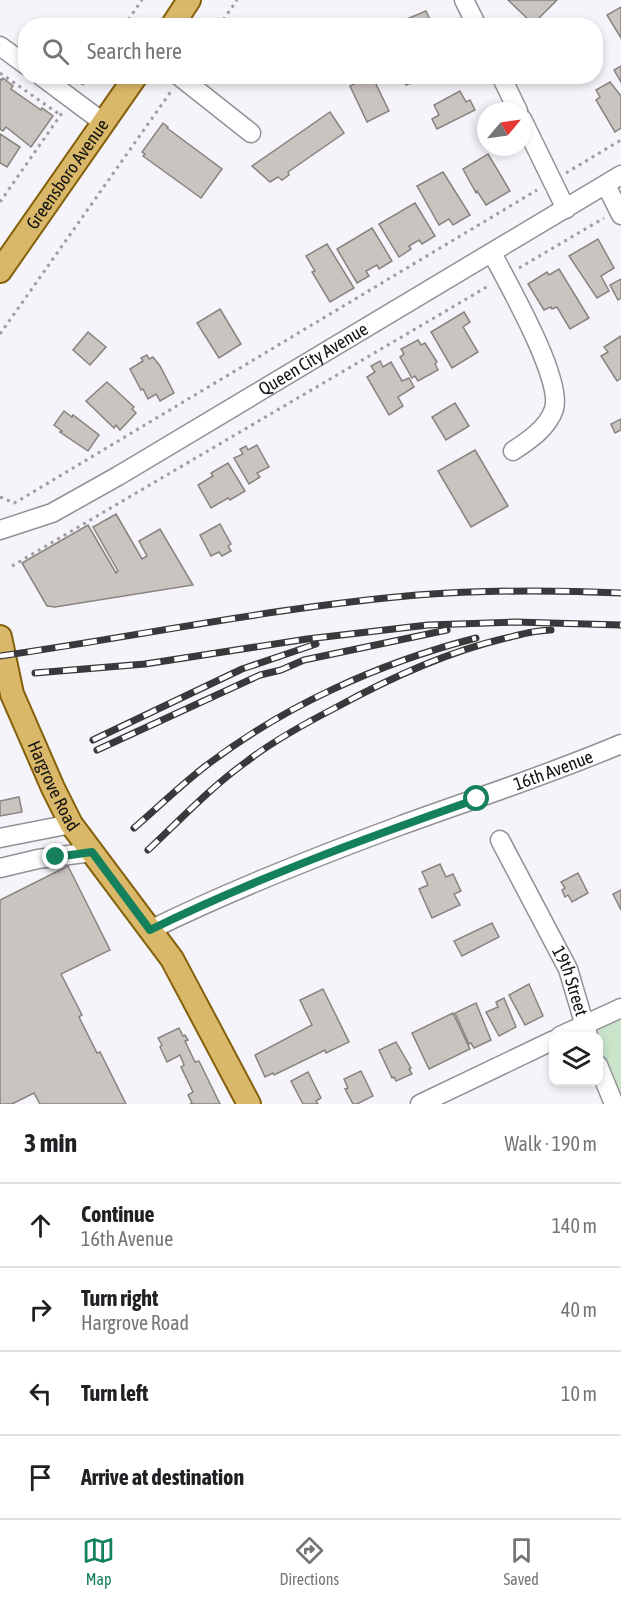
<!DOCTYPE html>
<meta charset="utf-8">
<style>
:root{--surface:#fff;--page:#f2f2f2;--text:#202124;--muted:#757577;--line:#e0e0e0;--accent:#15815c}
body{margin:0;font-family:"Asap Condensed",sans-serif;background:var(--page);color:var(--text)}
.controls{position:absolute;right:18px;bottom:18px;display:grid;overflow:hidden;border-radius:12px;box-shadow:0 3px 9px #0003}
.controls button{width:54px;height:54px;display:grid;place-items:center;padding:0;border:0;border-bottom:2px solid var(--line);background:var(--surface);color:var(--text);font:30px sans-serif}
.compass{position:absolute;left:477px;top:102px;width:54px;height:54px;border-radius:50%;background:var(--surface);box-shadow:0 3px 9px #0003;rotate:61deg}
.stop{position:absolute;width:18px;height:18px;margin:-14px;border:4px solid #15815c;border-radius:50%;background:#fff}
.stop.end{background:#15815c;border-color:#fff;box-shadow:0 2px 6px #0008}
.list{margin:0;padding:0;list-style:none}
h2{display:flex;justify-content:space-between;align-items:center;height:78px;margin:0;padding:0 24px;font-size:26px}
h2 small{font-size:20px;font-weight:400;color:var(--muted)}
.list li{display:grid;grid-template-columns:39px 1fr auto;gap:18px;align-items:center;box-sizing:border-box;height:84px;padding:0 24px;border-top:2px solid var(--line)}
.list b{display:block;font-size:22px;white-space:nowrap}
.list p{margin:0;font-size:20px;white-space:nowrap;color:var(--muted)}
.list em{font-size:20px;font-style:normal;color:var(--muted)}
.icon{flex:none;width:33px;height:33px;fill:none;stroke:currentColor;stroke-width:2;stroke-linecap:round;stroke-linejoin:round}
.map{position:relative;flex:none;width:621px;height:1104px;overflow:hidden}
.search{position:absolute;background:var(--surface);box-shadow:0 3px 9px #0003;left:18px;right:18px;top:18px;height:66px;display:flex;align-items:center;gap:15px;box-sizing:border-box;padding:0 21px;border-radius:24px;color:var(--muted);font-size:22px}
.sheet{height:414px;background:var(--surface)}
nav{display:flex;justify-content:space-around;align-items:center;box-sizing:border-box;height:84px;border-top:2px solid var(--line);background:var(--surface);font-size:16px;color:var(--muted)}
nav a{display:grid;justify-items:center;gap:3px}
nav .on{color:var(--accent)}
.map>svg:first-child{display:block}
.green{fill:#c9e4c9}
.building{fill:#cac4c0;stroke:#898380;stroke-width:1.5}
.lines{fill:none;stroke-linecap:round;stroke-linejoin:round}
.minor-casing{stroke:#929197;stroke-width:21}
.major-casing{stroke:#85600b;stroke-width:26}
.path{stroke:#9e9da1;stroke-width:3;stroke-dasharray:3 4.5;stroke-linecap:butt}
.minor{stroke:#fff;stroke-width:18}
.major{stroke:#dab869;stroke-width:22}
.rail-casing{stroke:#39383b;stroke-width:7}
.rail{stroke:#fff;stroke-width:4.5;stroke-dasharray:14;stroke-linecap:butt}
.route{stroke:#15815c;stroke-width:8}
.labels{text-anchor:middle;stroke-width:5;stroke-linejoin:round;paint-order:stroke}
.street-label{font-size:18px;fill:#131315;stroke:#fff}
</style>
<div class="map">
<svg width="621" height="1104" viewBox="0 0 621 1104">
<rect width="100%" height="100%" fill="#f5f4fa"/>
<path class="green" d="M621 1008V1104L599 1065 598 1036H588L584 1025Z"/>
<g class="building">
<path d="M508 0H557L533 24Z"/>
<path d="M621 7V38L607 15Z"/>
<path d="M426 11 433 26H396L397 23Z"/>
<path d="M621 66V82L614 70Z"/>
<path d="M370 76H372L389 111 367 122 350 86Z"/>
<path d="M403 76H429L406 85Z"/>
<path d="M3 78 13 86 11 89 41 110 42 108 53 116 31 147 6 127 3 131 0 129V79L2 80Z"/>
<path d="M610 82 621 96V128L615 132 596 100 600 97 596 90Z"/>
<path d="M460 91 466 102 470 100 475 110 437 129 432 119 439 115 434 105Z"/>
<path d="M330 112 344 133 288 172 289 175 282 180 278 177 270 182 252 166Z"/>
<path d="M163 123 168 127 167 128 222 169 201 198 143 156 145 154 142 152Z"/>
<path d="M0 134 20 147 7 167 0 163Z"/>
<path d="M488 154 510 191 486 205 477 191 476 193 463 169Z"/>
<path d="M443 172 470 215 453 225 449 219 439 225 417 186Z"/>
<path d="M415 203 435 236 422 244 419 240 409 246 411 249 399 257 379 224Z"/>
<path d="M372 228 392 261 379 269 377 265 366 271 369 276 357 283 337 249Z"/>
<path d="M598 239 614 268 601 276 609 291 597 298 569 256Z"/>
<path d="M327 244 354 288 330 302 312 272 315 271 306 256Z"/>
<path d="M559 269 589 318 570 329 557 307 552 309 551 307 544 310 528 284 547 272 549 275Z"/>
<path d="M621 279V298L618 300 610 285Z"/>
<path d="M220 309 241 344 219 358 197 323Z"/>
<path d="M464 312 470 322 463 327 478 352 452 368 431 332Z"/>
<path d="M88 332 106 347 90 365 73 350Z"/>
<path d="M621 336V378L617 381 601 356 608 352 604 347Z"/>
<path d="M418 340 421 345 425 343 437 362 435 364 438 370 418 381 415 376 412 378 400 357 404 354 401 349Z"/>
<path d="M147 355 149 359 153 357 160 366 174 393 160 401 156 394 148 399 143 389 141 390 130 369 143 361 141 358Z"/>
<path d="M380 361 383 367 391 362 402 381 409 378 414 387 398 397 403 406 389 415 367 377 375 372 371 366Z"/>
<path d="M107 382 134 407 132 409 136 413 120 430 116 425 114 428 86 401Z"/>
<path d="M455 403 469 426 446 440 432 417Z"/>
<path d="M64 411 72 417 73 415 99 435 88 451 60 432 62 431 54 425Z"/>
<path d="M621 419V430L615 433 611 424Z"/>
<path d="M257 445 269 467 257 473 260 477 249 484 234 458 243 454 240 449 246 446 248 450Z"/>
<path d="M475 450 508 506 471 527 438 471Z"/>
<path d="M228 463 245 491 230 500 228 498 211 508 198 485 213 476 211 473Z"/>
<path d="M116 514 142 559 147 556 139 541 160 529 193 585 55 607 47 606 22 563 88 525 116 573 118 571 93 527Z"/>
<path d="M220 524 231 544 228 546 231 551 222 556 219 552 211 556 200 535Z"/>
<path d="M19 797 22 812 0 816V801Z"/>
<path d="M440 864 446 877 453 874 461 891 454 894 460 905 432 918 419 889 428 885 422 872Z"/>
<path d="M68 866 110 950 61 974 82 1015 79 1017 97 1053 100 1052 126 1104H40L34 1093 12 1104H0V900Z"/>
<path d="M578 873 588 893 572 902 568 895 565 897 562 890 565 888 561 882Z"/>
<path d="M621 890V910L613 894Z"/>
<path d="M492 923 499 937 462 956 454 941Z"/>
<path d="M529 984 543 1016 525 1025 509 995Z"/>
<path d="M323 989 349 1042 326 1053 325 1050 274 1075 273 1073 265 1077 255 1055 312 1025 300 1000Z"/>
<path d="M504 998 516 1027 499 1036 486 1012 498 1007 496 1002Z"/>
<path d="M476 1003 491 1040 474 1048 471 1043 469 1044 455 1013Z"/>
<path d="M453 1013 470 1049 429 1069 412 1033Z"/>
<path d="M179 1028 183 1036 185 1035 188 1040 185 1041 195 1062 199 1061 220 1104H190L192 1103 188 1095 193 1092 181 1067 184 1065 180 1055 167 1062 160 1047 162 1045 158 1038Z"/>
<path d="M396 1042 411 1068 409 1069 412 1074 396 1081 394 1077 392 1078 379 1050Z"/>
<path d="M361 1071 373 1096 357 1104H353L345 1089 348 1088 344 1079Z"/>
<path d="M308 1072 321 1098 316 1101 318 1104H303L291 1081Z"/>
</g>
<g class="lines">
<defs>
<g id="minor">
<path d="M464 0 477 26"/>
<path d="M0 46 26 65"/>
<path d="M41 76 104 123"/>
<path d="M179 76 251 133"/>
<path d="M501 76 518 111"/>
<path d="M522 119 566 209"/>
<path d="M606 185 621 215"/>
<path d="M492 253C507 282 563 379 554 409 548 428 528 441 513 451"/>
<path id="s1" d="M0 530 52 513 118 476 621 175"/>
<path d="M0 838 71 824"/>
<path id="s2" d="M500 840 568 969 588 1036"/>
<path d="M0 868 38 859 92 852"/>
<path id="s3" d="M150 930C231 890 315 857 399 826 473 799 548 775 621 744"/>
<path d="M560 1036 621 1008"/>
<path d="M598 1065 614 1104"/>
<path d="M420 1104 554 1040"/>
</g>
<g id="major">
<path d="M172 26 189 0"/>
<path id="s4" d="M0 271 136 76"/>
<path id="s5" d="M0 637 12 694 53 788 71 824 172 959 249 1104"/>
</g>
</defs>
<use href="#minor" class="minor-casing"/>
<use href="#major" class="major-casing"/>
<g class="path">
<path d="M124 26 142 0"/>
<path d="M219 26 237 0"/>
<path d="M0 73 59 114"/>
<path d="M82 85 88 76"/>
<path d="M566 173 621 140"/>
<path d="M0 202 62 113"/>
<path d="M519 268 604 218"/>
<path d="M0 334 172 90"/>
<path d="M0 497 14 503 18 501 537 190"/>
<path d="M12 566 490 285"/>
</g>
<use href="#minor" class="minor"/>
<use href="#major" class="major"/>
<defs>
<g id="rail">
<path d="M0 656C139 636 277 607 417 595 485 590 553 590 621 593"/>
<path d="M35 673 145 664 307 639 428 625 515 622 621 625"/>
<path d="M93 740 242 669 316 644"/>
<path d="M97 750 260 675 281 670 304 660 447 630"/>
<path d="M134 828C157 808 179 787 203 768 283 706 379 663 476 638"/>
<path d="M148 850C180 820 210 788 246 762 273 741 304 724 335 708 388 679 444 653 502 639 519 635 535 630 551 630"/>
</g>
</defs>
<use href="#rail" class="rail-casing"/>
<use href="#rail" class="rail"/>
</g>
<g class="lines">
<path class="route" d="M56 857 92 852 150 930C256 878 366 838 477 799"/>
</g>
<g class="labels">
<g class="street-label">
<text dy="6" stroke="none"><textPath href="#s4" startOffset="118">Greensboro Avenue</textPath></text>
<text dy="6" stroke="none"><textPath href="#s1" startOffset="358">Queen City Avenue</textPath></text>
<text dy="6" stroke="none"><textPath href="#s3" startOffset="434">16th Avenue</textPath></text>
<text dy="6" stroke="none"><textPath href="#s5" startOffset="159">Hargrove Road</textPath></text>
<text dy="6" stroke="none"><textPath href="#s2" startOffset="158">19th Street</textPath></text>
</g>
</g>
</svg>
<div class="controls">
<button><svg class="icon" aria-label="layers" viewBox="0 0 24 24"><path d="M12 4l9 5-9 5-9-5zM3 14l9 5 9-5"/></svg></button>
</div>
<svg class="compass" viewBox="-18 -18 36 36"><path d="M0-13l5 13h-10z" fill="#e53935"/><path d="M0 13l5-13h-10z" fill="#757577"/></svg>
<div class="stop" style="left:477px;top:799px"></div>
<div class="stop end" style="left:56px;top:857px"></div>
<div class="search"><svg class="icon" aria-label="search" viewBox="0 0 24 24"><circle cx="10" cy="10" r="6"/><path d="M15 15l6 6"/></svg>Search here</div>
</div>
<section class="sheet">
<h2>3 min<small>Walk · 190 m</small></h2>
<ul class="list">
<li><svg class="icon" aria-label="ahead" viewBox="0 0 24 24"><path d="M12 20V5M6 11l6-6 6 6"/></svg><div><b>Continue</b><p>16th Avenue</p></div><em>140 m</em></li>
<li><svg class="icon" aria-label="right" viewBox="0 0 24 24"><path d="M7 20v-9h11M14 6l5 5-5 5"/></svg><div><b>Turn right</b><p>Hargrove Road</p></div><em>40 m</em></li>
<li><svg class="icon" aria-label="left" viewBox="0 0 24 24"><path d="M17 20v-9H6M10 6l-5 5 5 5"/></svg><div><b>Turn left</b></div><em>10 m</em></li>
<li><svg class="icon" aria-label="arrive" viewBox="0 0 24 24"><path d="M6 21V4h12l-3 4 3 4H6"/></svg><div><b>Arrive at destination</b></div></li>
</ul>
</section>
<nav>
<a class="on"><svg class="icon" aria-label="map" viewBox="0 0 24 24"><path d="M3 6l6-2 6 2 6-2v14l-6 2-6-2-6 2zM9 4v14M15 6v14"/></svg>Map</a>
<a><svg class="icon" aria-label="directions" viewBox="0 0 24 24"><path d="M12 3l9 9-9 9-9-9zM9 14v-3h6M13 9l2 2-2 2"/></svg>Directions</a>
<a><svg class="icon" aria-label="saved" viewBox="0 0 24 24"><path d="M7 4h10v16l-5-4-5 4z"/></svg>Saved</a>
</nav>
